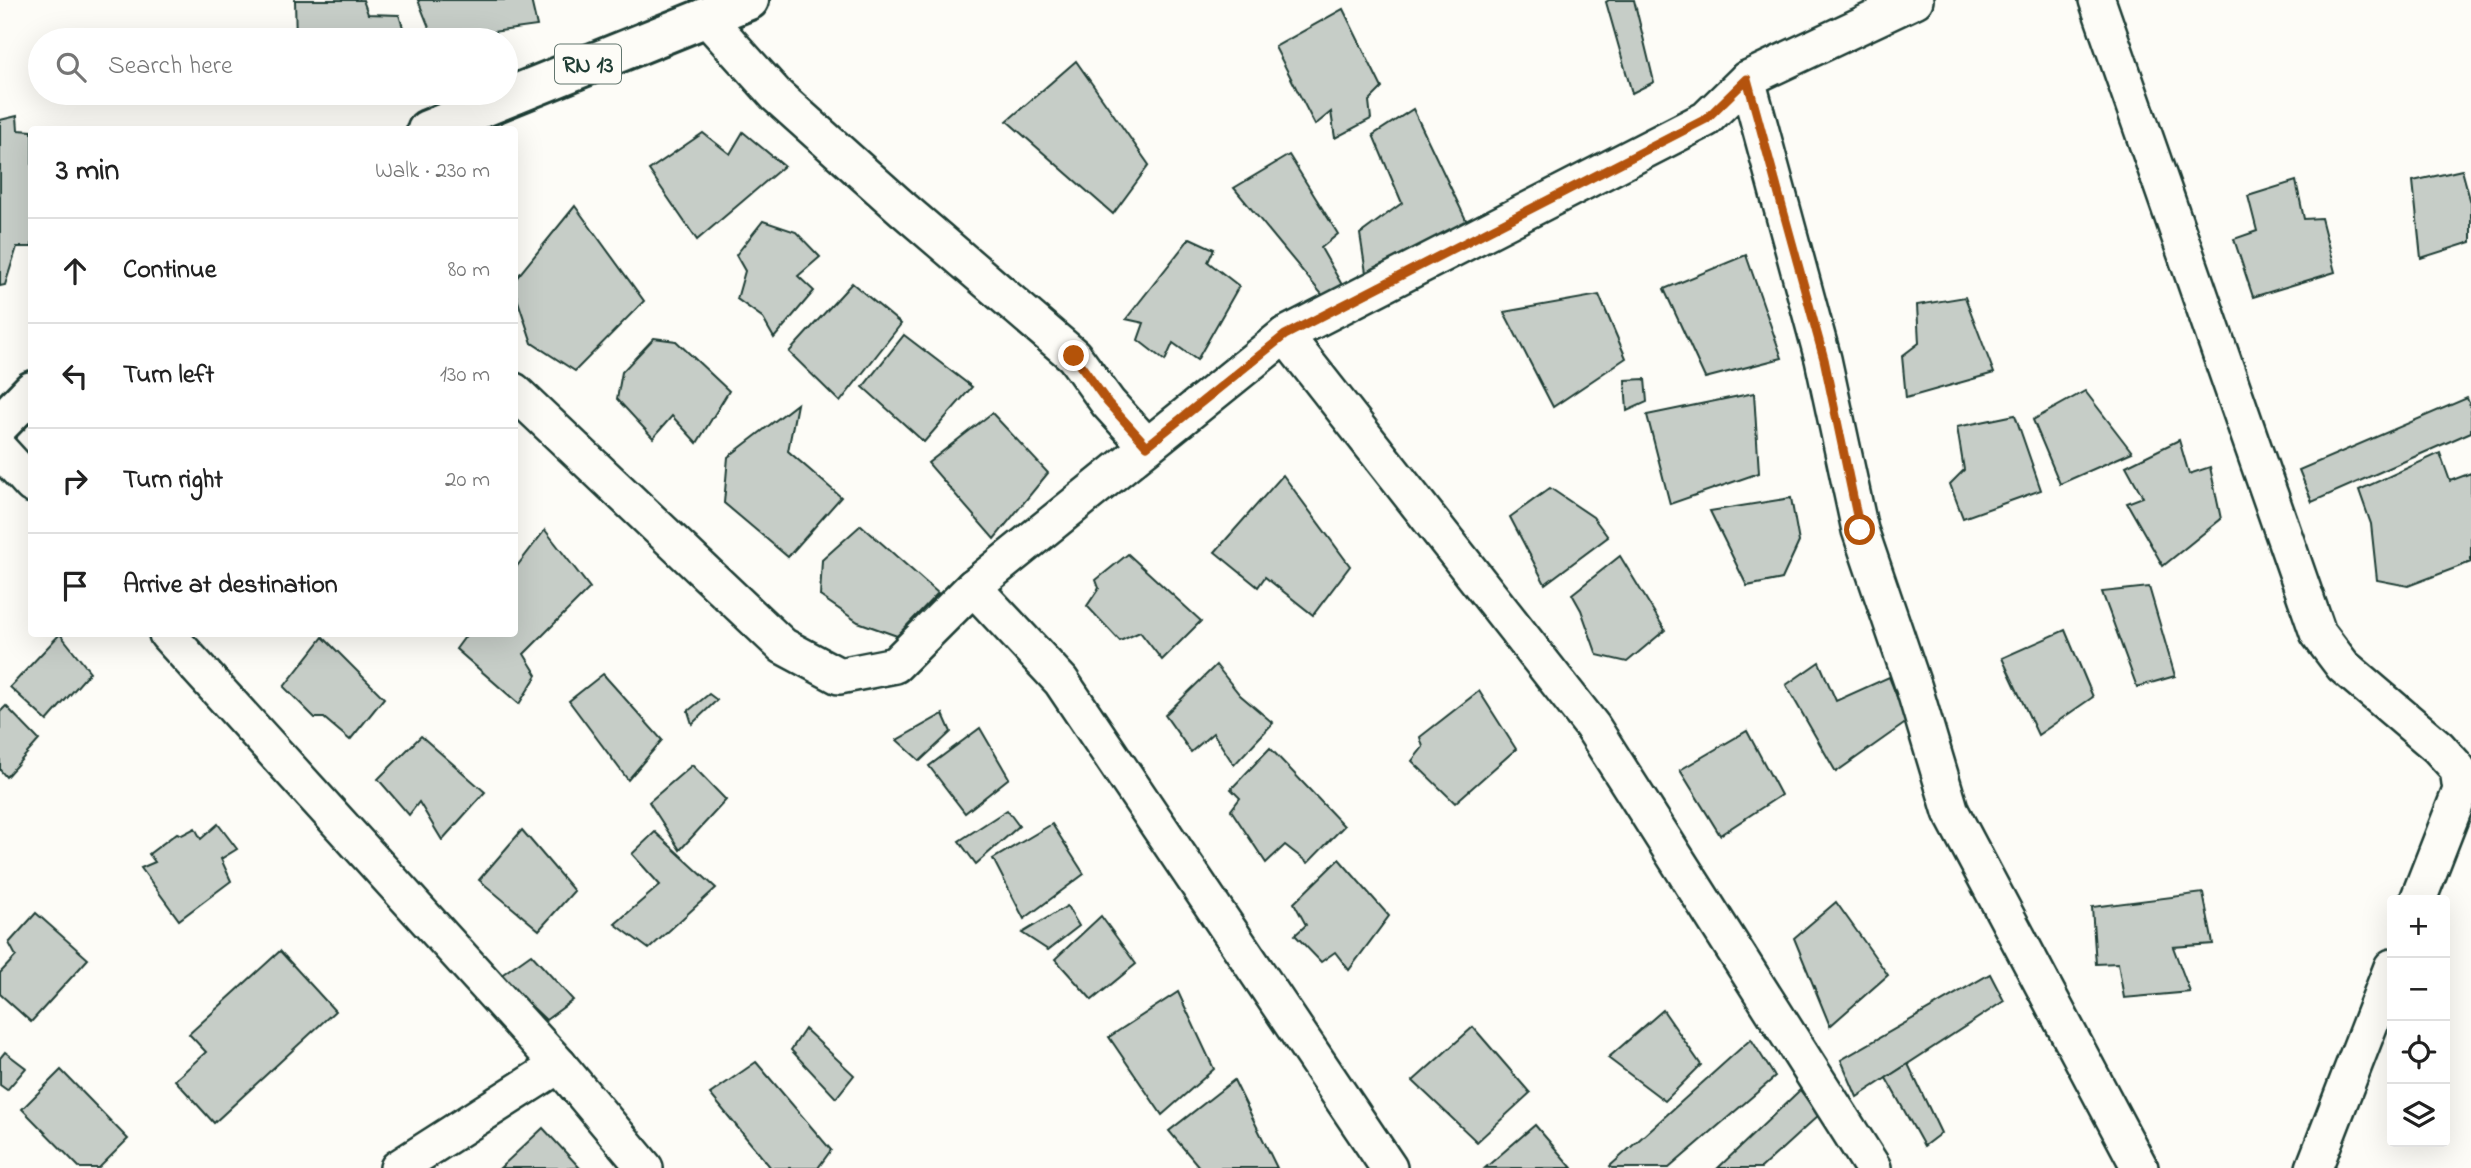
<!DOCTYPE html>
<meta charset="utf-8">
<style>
:root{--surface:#fff;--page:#f6f6f6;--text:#222;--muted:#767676;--line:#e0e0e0}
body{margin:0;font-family:"Indie Flower",sans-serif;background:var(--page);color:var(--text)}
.controls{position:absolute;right:21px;bottom:21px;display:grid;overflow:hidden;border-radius:7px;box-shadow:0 7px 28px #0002}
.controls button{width:63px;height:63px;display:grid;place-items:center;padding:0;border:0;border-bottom:2px solid var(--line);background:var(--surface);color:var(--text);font:35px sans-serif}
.stop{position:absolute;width:21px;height:21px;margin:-16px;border:5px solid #b45309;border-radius:50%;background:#fff}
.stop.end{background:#b45309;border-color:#fff;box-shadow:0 2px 7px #0008}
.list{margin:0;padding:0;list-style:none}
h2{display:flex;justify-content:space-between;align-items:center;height:91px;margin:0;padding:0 28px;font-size:30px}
h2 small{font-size:23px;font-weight:400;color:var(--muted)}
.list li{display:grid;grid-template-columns:46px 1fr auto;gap:21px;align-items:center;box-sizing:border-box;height:105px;padding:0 28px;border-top:2px solid var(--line)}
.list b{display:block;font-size:26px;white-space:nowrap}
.list em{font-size:23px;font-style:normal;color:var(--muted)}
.icon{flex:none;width:38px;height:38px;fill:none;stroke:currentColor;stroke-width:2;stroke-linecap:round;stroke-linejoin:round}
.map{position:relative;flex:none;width:2471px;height:1168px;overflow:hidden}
.search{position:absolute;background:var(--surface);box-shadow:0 7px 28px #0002;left:28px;top:28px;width:490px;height:77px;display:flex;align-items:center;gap:18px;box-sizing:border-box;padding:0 24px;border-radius:38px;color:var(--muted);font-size:26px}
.panel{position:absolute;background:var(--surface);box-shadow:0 7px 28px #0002;left:28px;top:126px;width:490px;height:511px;border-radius:7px}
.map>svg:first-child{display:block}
.building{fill:#c6cdc7;stroke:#1f3d34;stroke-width:2}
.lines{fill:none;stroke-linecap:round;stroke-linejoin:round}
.street-casing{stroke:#1f3d34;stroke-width:40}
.primary-casing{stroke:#1f3d34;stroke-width:44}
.street{stroke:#fdfcf7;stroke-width:35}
.primary{stroke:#fdfcf7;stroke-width:38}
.route{stroke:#b45309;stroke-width:9}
.labels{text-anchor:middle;stroke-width:6;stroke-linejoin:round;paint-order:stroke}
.shield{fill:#fdfcf7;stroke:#62766e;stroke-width:2}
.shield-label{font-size:23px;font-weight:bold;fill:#1f3d34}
</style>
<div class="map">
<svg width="2471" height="1168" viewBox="0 0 2471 1168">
<rect width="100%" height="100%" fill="#fdfcf7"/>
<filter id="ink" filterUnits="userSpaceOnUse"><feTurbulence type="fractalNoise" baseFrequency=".0143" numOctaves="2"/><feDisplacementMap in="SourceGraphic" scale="14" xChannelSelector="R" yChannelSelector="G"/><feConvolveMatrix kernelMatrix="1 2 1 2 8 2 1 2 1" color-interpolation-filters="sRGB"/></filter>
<g filter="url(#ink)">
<g class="building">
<path d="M295 0H363L368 14 399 15 407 40H296Z"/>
<path d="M418 0H531L537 26 434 40Z"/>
<path d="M1609 0H1634L1654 82 1632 93 1606 2Z"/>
<path d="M1343 9 1382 88 1369 101 1371 119 1335 138 1331 112 1315 125 1275 47Z"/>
<path d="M1076 61 1149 165 1113 214 1007 121Z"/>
<path d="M1413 109 1468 224 1366 273 1360 234 1402 203 1373 135Z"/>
<path d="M17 116 18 130 32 131V247H17L5 285 0 286V120Z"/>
<path d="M743 132 784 166 697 240 649 170 703 133 730 154Z"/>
<path d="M1289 155 1338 234 1321 248 1342 285 1324 297 1234 188Z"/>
<path d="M2462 170 2471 203V242L2421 258 2413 181Z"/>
<path d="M2296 181 2304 219 2321 218 2335 272 2253 297 2234 239 2257 231 2248 196Z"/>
<path d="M575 206 644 301 575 371 532 343 514 289V281Z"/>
<path d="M763 221 796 232 820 257 798 276 814 291 774 338 762 317 737 299 745 271 736 255Z"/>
<path d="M1190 238 1214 249 1208 262 1239 286 1197 360 1173 343 1165 361 1138 340 1144 323 1126 319Z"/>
<path d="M1746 255 1782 358 1705 378 1664 289Z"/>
<path d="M852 283 901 324 840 402 789 352Z"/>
<path d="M1599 295 1626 358 1553 407 1504 312Z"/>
<path d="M1965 297 1994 373 1906 398 1902 356 1919 343 1917 305Z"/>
<path d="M904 335 972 387 924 442 863 387Z"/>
<path d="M654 338 676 341 729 391 697 443 672 416 653 438 617 399 622 372Z"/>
<path d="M1645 379 1647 402 1627 411 1625 380Z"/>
<path d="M2085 391 2132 452 2060 484 2033 420Z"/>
<path d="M1754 393 1759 473 1670 504 1647 415Z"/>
<path d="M2467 398 2471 408V432L2312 502 2299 470Z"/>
<path d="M797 404 788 451 841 497 788 557 724 503 728 457Z"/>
<path d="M992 413 1048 473 994 539 928 463Z"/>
<path d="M2015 415 2041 490 1963 518 1950 484 1964 470 1957 427Z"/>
<path d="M2179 440 2189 474 2210 467 2221 519 2163 566 2127 503 2143 497 2126 466Z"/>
<path d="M2440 453 2450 481 2471 473V562L2408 586 2377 580 2371 524 2359 490Z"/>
<path d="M1283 475 1350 566 1313 615 1265 577 1258 587 1215 552Z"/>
<path d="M1550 488 1593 517 1608 537 1545 584 1510 517Z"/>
<path d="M1791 498 1799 542 1782 579 1747 586 1710 511Z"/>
<path d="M861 525 938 593 897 636 858 622 820 596 822 560Z"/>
<path d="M545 530 590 588 524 654 537 675 519 704 456 649 467 634H514V570Z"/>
<path d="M1128 554 1201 621 1162 660 1140 632 1120 641 1087 606 1099 588 1096 580Z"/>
<path d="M1620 556 1665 630 1627 662 1597 655 1581 610 1572 594Z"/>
<path d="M2149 587 2175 676 2137 687 2102 592Z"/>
<path d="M2065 630 2093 697 2038 735 2002 658Z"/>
<path d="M60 634 90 672 47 721 10 687Z"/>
<path d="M323 637 384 698 350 740 324 718H315L284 687Z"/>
<path d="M1819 662 1836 701 1889 677 1907 722 1836 772 1786 685Z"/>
<path d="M1216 665 1240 695 1273 723 1234 765 1213 733 1191 752 1165 715Z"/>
<path d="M603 674 662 740 628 780 569 701Z"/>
<path d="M1479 691 1516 749 1455 803 1412 761 1423 747 1420 737Z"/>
<path d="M709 694 717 700 692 724 688 711Z"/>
<path d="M6 706 39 740 6 777 0 770V712Z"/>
<path d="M943 714 951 732 920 761 897 740Z"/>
<path d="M980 728 1009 778 965 813 929 766Z"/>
<path d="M1747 731 1781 795 1720 835 1680 770Z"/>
<path d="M421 736 485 792 442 840 419 802 409 815 378 779Z"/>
<path d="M1270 748 1344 826 1308 863 1285 845 1266 863 1231 810 1240 798 1231 789Z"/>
<path d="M692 765 726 800 680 850 649 802Z"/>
<path d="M1007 810 1019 826 976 864 959 841Z"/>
<path d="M218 824 237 849 221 859 231 881 179 920 141 868 155 862 149 854 177 833 182 835 195 828 201 839Z"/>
<path d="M1052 824 1084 874 1024 919 993 859Z"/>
<path d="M522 830 574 891 539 930 479 880Z"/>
<path d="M655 832 716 888 649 949 615 924 660 885 632 854Z"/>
<path d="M1339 859 1389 916 1349 970 1335 952 1321 962 1295 935 1306 925 1294 903Z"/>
<path d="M2203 893 2213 944 2173 947 2190 992 2124 998 2118 963 2096 964 2092 907Z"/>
<path d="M1836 902 1888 975 1830 1026 1794 938Z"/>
<path d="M1067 906 1079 926 1048 950 1022 933Z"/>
<path d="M36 913 88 959 31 1022 0 994V973L16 956 9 943Z"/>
<path d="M1101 916 1136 964 1092 1000 1055 959Z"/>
<path d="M280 951 335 1011 214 1123 175 1080 206 1052 189 1034Z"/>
<path d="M531 954 573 1000 546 1020 500 976Z"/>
<path d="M1990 974 2004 1001 1857 1097 1841 1060Z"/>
<path d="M1178 992 1214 1069 1162 1115 1109 1037Z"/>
<path d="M1663 1010 1701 1065 1665 1101 1608 1058Z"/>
<path d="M1473 1027 1530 1093 1477 1142 1413 1081Z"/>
<path d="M805 1029 854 1075 836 1098 791 1050Z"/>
<path d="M1751 1039 1775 1077 1669 1168H1612L1610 1166Z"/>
<path d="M5 1052 26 1068 7 1090 0 1085V1058Z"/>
<path d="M756 1062 831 1150 818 1168H771L710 1094Z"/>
<path d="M1908 1064 1941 1133 1924 1146 1886 1078Z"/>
<path d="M61 1070 128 1139 99 1168H80L22 1109Z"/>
<path d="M1234 1080 1277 1168H1200L1169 1131Z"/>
<path d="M1800 1090 1819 1115 1761 1168H1718Z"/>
<path d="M1535 1125 1572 1168H1485Z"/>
<path d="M543 1128 580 1168H500Z"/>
</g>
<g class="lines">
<defs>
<g id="street">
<path d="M2097 0 2318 633 2343 666 2438 747 2458 769 2461 790 2418 900"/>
<path d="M705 16 777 96 903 209 1074 356 1108 403 1147 446"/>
<path d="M1747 79 1823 359 1860 530 1914 688 1951 812 2140 1168"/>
<path d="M1285 335 1592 726 1873 1168"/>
<path d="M514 391 783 646 839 676 895 665 973 587 1061 681 1389 1168"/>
<path d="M0 450 32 485"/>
<path d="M973 587 1285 335 1706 119 1747 79 1915 0"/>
<path d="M167 634 559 1065 645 1168"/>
<path d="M398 1168 559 1065"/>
<path d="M2314 1168 2392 967"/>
</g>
<g id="primary">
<path d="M427 130 749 0"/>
<path d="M0 424 32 391"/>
</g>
</defs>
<use href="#street" class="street-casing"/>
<use href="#primary" class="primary-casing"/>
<use href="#street" class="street"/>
<use href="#primary" class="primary"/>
</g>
</g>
<g class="lines" filter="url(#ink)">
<path class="route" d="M1074 356 1108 403 1147 446 1285 335 1706 119 1747 79 1824 359 1860 530"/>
</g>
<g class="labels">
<rect class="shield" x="555" y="44.5" width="66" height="39" rx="5"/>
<g class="shield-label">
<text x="588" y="72">RN 13</text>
</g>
</g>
</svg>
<div class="controls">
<button>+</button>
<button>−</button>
<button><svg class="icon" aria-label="locate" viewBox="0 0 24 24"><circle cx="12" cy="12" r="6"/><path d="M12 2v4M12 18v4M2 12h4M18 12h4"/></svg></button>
<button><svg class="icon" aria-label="layers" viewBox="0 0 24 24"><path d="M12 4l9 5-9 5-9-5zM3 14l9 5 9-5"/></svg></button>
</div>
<div class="stop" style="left:1860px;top:530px"></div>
<div class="stop end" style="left:1074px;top:356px"></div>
<div class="search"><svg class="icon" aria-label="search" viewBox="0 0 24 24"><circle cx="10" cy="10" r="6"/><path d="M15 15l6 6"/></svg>Search here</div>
<section class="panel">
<h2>3 min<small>Walk · 230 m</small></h2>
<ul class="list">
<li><svg class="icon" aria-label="ahead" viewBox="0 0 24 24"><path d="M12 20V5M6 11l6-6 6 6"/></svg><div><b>Continue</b></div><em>80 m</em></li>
<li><svg class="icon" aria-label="left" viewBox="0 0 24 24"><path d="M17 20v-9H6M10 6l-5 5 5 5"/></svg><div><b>Turn left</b></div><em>130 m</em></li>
<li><svg class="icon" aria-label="right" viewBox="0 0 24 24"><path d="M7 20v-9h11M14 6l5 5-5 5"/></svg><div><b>Turn right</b></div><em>20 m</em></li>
<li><svg class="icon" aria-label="arrive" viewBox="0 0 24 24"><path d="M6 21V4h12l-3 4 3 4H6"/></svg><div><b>Arrive at destination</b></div></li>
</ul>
</section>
</div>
